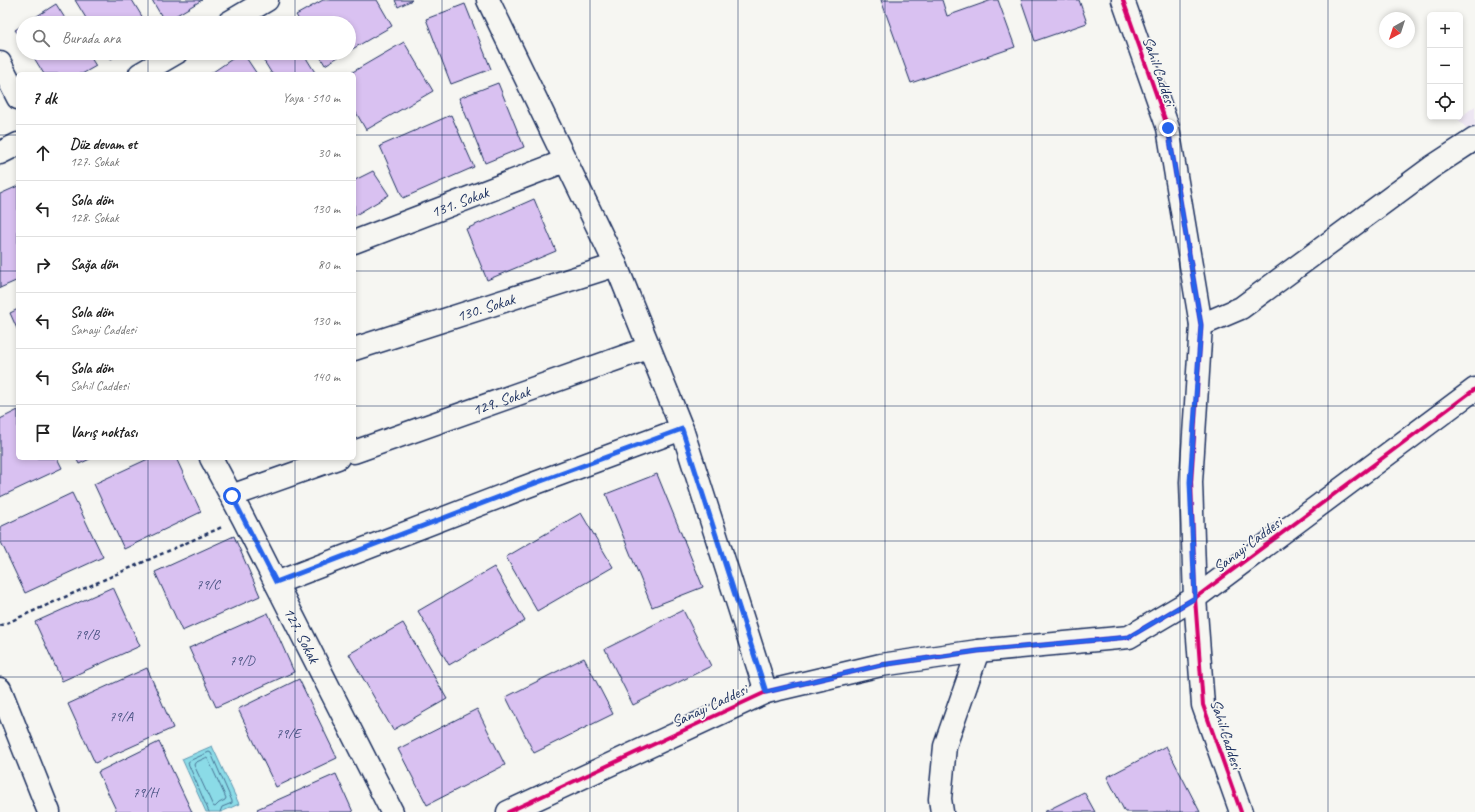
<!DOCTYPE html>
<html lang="tr">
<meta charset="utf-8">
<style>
:root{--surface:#fff;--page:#f6f6f6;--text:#222;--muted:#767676;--line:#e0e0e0}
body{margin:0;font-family:Caveat,sans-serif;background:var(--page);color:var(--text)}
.controls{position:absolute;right:12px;top:12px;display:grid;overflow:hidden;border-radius:6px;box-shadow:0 2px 6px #0003}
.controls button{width:36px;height:36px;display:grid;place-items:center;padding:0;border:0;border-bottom:1px solid var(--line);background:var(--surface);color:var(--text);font:20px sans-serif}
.compass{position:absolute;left:1379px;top:12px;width:36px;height:36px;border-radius:50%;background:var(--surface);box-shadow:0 2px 6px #0003;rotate:219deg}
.stop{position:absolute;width:12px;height:12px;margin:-9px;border:3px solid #2563eb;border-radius:50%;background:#fff}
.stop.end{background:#2563eb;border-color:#fff;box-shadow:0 1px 4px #0008}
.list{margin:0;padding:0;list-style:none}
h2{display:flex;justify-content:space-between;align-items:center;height:52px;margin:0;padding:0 16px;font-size:17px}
h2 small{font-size:13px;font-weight:400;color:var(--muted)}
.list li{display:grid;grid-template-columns:26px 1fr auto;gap:12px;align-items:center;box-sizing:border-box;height:56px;padding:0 16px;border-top:1px solid var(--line)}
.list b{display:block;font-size:15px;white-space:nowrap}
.list p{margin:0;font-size:13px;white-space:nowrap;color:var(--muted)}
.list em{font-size:13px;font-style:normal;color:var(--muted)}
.icon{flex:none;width:22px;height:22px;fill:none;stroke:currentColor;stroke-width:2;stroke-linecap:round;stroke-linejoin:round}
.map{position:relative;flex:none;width:1475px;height:812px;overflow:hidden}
.search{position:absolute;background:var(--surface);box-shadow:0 2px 6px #0003;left:16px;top:16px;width:340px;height:44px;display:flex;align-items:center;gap:10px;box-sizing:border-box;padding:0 14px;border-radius:22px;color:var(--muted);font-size:15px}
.panel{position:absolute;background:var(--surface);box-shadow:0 2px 6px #0003;left:16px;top:72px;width:340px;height:388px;border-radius:6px}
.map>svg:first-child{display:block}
.built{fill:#ede6f2}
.water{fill:#8bdbe7;stroke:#5e96b0}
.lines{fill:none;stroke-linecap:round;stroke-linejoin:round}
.shore{stroke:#487495;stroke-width:1}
.building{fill:#d9c1f1;stroke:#1b2f5e}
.minor-casing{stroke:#1b2f5e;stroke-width:25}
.tertiary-casing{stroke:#1b2f5e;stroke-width:25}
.primary-casing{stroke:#1b2f5e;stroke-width:25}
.path{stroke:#1b2f5e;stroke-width:2.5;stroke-dasharray:4 3;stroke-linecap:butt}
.minor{stroke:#f6f6f2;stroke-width:22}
.tertiary{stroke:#f6f6f2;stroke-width:22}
.primary{stroke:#f6f6f2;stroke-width:22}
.cycleway-casing{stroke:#f6f6f2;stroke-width:6}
.cycleway{stroke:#d6006c;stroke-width:4}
.route{stroke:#2563eb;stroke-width:5}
.grid{fill:none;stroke:#1b2f5e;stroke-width:1;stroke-opacity:0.55}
.labels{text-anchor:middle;stroke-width:3.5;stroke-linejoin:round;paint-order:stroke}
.number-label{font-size:14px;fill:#4a5483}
.street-label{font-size:16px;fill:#1b2f5e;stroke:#f6f6f2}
</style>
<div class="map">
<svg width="1475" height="812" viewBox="0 0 1475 812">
<rect width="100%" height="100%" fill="#f6f6f2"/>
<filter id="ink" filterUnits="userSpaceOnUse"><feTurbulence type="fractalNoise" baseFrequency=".025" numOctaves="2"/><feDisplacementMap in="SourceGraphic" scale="8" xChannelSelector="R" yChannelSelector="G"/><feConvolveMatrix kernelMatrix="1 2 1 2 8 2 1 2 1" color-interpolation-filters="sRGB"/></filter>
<g filter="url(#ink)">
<path class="built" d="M1475 106V138L1458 119Z"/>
<path class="water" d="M212 746 239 804 221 812H206L182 759Z"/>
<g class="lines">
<g class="shore">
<path d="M206 758 208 759 226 798 225 800 219 803 215 807 213 806 194 765 195 763Z"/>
<path d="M209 812 188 763 189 761 209 752 211 753 232 801V803L222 807 220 812"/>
</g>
</g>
<g class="building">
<path d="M75 0H132L146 23H89Z"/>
<path d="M152 0H202L165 22Z"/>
<path d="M323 0H377L392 26 349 51V23H301L296 15Z"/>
<path d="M395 0H412L398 7Z"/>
<path d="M881 0H942L947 16 992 0H998L1015 47 911 83Z"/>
<path d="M1021 0H1079L1087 23 1035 41Z"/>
<path d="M56 4 68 23H26Z"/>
<path d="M465 4 491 69 451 84 426 19Z"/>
<path d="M23 25V41L15 30Z"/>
<path d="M404 42 433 91 366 130 354 109V74H349Z"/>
<path d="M31 53H88L96 66 82 74H44Z"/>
<path d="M107 53H121L111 59Z"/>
<path d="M241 53H243L257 74H210Z"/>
<path d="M259 53H303L316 74H272Z"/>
<path d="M318 53H345L325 65Z"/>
<path d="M498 83 524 147 485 163 459 98Z"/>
<path d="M451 115 474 167 403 198 380 146Z"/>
<path d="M373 171 389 195 354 216V178L355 180Z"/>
<path d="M18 186V280L0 288V194Z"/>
<path d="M534 199 556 251 487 280 466 229Z"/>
<path d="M18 309V331L10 313Z"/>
<path d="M18 410V458H57L62 468 0 497V419Z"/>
<path d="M76 458H92L79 464Z"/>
<path d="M150 458H176L201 512 124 549 94 484Z"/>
<path d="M657 474 703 587 652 607 606 494Z"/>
<path d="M72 493 103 557 25 593 0 540V527Z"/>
<path d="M581 513 613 567 537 611 506 557Z"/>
<path d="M234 536 260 596 182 631 155 572Z"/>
<path d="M494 567 525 621 449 665 418 611Z"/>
<path d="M113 587 140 646 62 681 35 622Z"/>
<path d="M683 610 711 666 633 705 605 649Z"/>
<path d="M268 613 294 672 216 707 189 648Z"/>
<path d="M403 623 447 699 393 730 349 654Z"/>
<path d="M584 658 613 714 534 753 506 697Z"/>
<path d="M147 668 173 728 95 763 68 704Z"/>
<path d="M299 679 337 758 276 787 238 709Z"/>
<path d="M477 709 505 765 427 805 398 749Z"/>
<path d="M159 742 192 812H117L98 772Z"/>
<path d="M1166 746 1200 812H1125L1107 777Z"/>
<path d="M336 774 353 812H259L257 809Z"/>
<path d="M1084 792 1095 812H1044Z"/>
</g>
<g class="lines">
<defs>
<g id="minor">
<path d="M488 0 616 265 682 429 766 692"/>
<path d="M228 23 267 0"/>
<path d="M0 63 18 98"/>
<path d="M140 74 176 53"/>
<path d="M0 153 18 144"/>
<path id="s1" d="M354 242 565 161"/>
<path d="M1201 325 1241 308 1432 167 1475 139"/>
<path id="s2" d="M354 349 616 265"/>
<path id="s3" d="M354 452 648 348"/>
<path id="s4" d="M211 458 243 518 392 812"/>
<path d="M231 496 338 458"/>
<path d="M276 583 525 487 682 429"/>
<path d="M942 812 940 799 945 746 978 651"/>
</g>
<g id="tertiary">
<path d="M1123 0 1168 128 1201 325 1191 482 1195 598 1203 705 1241 812"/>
<path d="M508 812 766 692 881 665 978 651 1129 637 1195 598 1475 389"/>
</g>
<path id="primary" d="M0 689 49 812"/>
</defs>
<use href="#minor" class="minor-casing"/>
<use href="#tertiary" class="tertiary-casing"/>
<use href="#primary" class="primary-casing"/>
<path class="path" d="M0 626 222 527"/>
<use href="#minor" class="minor"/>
<use href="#tertiary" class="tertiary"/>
<use href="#primary" class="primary"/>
<defs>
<g id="cycleway">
<path d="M1123 0 1168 128 1201 325 1191 482 1195 598 1203 705 1241 812"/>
<path d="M508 812 766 692 881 665 978 651 1129 637 1195 598 1475 389"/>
</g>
</defs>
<use href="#cycleway" class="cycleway-casing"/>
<use href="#cycleway" class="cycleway"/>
</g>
</g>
<g class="lines" filter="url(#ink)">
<path class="route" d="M232 496 276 582 525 487 682 429 766 692 881 665 978 651 1129 637 1195 598 1190 482 1201 325 1168 128"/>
</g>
<path class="grid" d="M148 0V23M295 0V23M442 0V812M590 0V812M738 0V812M885 0V812M1032 0V812M1180 0V812M1328 0V812M148 53V74M295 53V74M0 135H18M354 135H1475M0 271H18M354 271H1475M0 406H18M354 406H1475M148 458V812M295 458V812M0 541H1475M0 677H1475"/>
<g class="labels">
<g class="number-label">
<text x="208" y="589">79/C</text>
<text x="87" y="639">79/B</text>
<text x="242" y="665">79/D</text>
<text x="121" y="721">79/A</text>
<text x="288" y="738">79/E</text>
<text x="145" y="797">79/H</text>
</g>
<g class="street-label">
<text transform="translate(1160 71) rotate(71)" y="6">Sahil Caddesi</text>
<text dy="6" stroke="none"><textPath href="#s1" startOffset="113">131. Sokak</textPath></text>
<text dy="6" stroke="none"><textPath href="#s2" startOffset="138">130. Sokak</textPath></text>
<text dy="6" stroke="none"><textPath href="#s3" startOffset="156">129. Sokak</textPath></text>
<text transform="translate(1247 544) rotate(-37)" y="6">Sanayi Caddesi</text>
<text dy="6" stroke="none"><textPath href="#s4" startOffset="199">127. Sokak</textPath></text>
<text transform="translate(709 705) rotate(-25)" y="6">Sanayi Caddesi</text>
<text transform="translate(1227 734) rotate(72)" y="6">Sahil Caddesi</text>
</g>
</g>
</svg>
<div class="controls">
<button>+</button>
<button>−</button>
<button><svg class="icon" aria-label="locate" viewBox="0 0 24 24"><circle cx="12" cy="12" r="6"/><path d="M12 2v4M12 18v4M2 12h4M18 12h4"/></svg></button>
</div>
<svg class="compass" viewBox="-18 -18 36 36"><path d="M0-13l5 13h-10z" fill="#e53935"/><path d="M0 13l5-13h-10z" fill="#767676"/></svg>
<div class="stop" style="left:232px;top:496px"></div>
<div class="stop end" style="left:1168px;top:128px"></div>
<div class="search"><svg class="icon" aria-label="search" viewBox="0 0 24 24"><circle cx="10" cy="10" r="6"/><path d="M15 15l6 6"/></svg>Burada ara</div>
<section class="panel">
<h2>7 dk<small>Yaya · 510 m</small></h2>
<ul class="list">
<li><svg class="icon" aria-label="ahead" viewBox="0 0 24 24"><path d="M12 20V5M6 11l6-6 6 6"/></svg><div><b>Düz devam et</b><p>127. Sokak</p></div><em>30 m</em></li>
<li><svg class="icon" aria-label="left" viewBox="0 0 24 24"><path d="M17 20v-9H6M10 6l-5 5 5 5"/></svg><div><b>Sola dön</b><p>128. Sokak</p></div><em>130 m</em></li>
<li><svg class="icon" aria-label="right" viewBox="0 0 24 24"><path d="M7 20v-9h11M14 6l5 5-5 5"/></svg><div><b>Sağa dön</b></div><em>80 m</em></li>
<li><svg class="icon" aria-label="left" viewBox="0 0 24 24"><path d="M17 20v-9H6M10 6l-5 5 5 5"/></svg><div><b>Sola dön</b><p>Sanayi Caddesi</p></div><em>130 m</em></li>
<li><svg class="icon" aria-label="left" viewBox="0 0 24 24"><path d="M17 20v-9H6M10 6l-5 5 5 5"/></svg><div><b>Sola dön</b><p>Sahil Caddesi</p></div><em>140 m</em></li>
<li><svg class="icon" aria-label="arrive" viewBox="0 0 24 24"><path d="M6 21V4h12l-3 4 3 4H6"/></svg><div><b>Varış noktası</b></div></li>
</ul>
</section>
</div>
